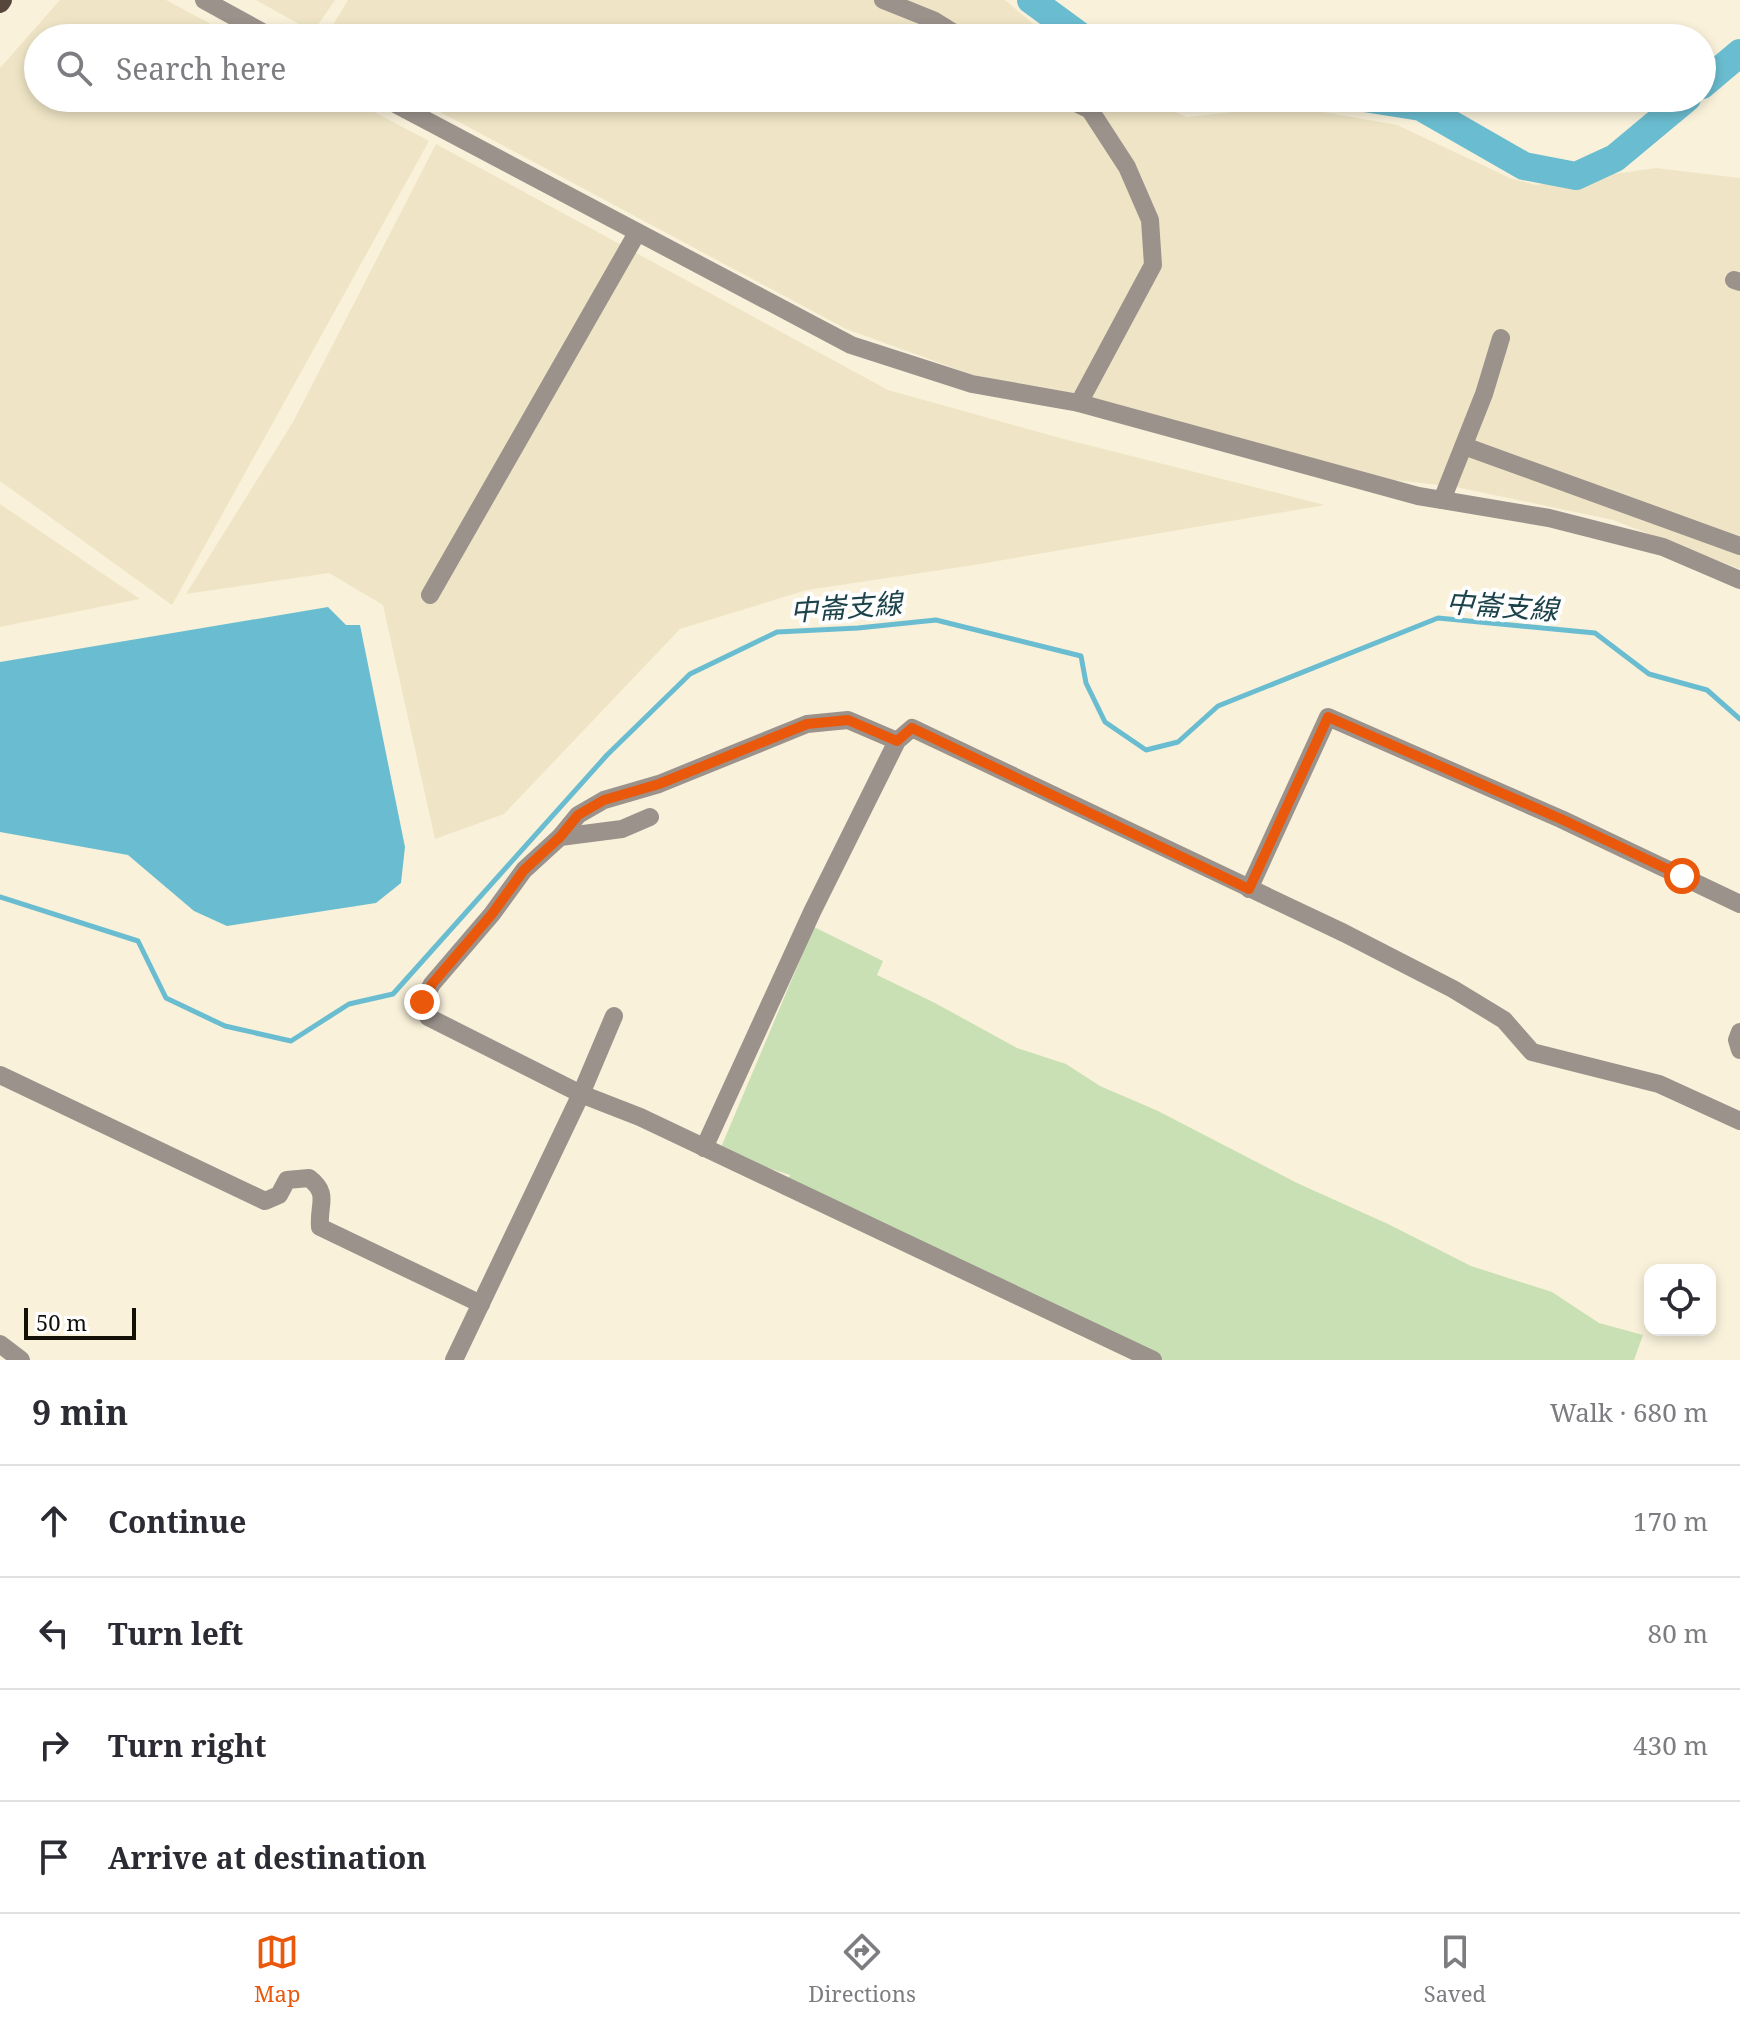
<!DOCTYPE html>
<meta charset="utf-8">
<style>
:root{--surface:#fff;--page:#f2f2f3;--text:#2b2b33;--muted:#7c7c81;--line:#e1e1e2;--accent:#ea580c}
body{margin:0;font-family:"Noto Serif","Noto Sans TC",serif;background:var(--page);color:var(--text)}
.controls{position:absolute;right:24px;bottom:24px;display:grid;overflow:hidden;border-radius:16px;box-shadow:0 4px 12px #0003}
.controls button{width:72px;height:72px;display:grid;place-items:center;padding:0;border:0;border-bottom:2px solid var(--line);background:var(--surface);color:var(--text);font:40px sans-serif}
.scale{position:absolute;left:24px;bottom:20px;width:112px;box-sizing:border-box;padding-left:8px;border:4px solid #131008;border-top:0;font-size:22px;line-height:28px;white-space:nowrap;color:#131008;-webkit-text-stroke:6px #fefefe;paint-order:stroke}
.stop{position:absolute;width:24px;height:24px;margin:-18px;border:6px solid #ea580c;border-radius:50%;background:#fff}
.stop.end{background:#ea580c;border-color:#fff;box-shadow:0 2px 8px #0008}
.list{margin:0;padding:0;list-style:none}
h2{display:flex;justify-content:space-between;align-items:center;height:104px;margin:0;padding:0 32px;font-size:34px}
h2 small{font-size:26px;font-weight:400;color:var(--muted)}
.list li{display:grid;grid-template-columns:52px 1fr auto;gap:24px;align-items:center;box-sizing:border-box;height:112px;padding:0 32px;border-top:2px solid var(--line)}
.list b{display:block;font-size:30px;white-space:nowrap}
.list em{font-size:26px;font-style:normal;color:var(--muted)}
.icon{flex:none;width:44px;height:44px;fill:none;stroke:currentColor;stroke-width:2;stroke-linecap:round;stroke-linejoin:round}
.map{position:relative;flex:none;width:1740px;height:1360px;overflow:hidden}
.search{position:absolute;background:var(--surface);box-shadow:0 4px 12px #0003;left:24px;right:24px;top:24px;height:88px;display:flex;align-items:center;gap:20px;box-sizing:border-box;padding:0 28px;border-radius:44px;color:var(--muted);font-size:30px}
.sheet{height:552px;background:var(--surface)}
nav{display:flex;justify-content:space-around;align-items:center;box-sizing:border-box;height:112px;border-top:2px solid var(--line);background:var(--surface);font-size:22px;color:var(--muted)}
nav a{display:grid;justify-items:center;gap:4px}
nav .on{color:var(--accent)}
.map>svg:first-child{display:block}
.built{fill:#efe5c6}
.green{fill:#c9e0b5}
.water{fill:#6abdd0}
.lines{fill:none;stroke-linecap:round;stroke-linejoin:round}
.stream{stroke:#6abdd0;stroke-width:5}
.river{stroke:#6abdd0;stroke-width:28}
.minor{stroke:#9b928c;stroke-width:18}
.major{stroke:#56463c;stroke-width:20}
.route{stroke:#ea580c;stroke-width:10}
.labels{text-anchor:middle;stroke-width:8;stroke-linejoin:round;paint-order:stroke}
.water-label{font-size:28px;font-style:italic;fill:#1b424a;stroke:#fefefe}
</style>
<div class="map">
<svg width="1740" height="1360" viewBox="0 0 1740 1360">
<rect width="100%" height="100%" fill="#f9f1da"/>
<g class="built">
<path d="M60 0H166L237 38H38V98H348L429 141 172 605 0 481V68Z"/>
<path d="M256 0H335L313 32Z"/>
<path d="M348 0H1005L1050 38H325Z"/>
<path d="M414 98H1143L1187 117 1289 106 1397 125 1510 178 1536 185 1656 168 1740 178V569L1613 520 1456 487 1394 480 1121 406 976 376 846 329Z"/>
<path d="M436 144 888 390 1060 438 1325 505 974 565 807 590 680 629 504 814 435 839 383 605 329 573 186 594 293 422Z"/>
<path d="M0 504 140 599 0 627Z"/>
</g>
<path class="green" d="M814 927 883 961 877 975 935 1003 1017 1048 1066 1064 1100 1086 1158 1111 1297 1183 1388 1224 1471 1266 1552 1292 1599 1323 1643 1335 1634 1360H1147L784 1189 790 1175 719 1152Z"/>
<path class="water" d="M328 607 346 625H360L405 847 401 883 376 903 227 926 194 911 128 855 0 832V662Z"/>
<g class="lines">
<path class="stream" d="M0 897 138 941 166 998 225 1026 291 1041 349 1004 393 994 607 755 690 674 777 632 858 628 936 620 1081 656 1086 683 1105 722 1146 750 1178 742 1218 706 1438 618 1595 633 1649 674 1707 690 1740 719"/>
<g class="river">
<path d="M1031 0 1083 38"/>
<path d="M1702 85 1740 53"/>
<path d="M1209 98H1245"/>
<path d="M1364 98 1421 107 1524 166 1576 176 1615 158 1687 98"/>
</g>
<g class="minor">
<path d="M204 0 273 38"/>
<path d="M883 0 933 20 962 38"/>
<path d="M384 98 851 345 972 384 1079 403 1418 496 1549 518 1663 547 1740 580"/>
<path d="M1066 98 1090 110 1127 167 1150 220 1153 265 1079 403"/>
<path d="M1734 280 1740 282"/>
<path d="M1464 446 1740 546"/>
<path d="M1442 500 1484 394 1501 338"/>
<path d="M430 595 637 233"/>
<path d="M650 817 622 829 560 837 524 870 492 914 432 984 422 1002 428 1017 581 1094 640 1117 1153 1360"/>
<path d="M560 837 578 815 604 800 659 784 807 724 848 720 897 741"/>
<path d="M1249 889 1328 717 1561 819 1740 904"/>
<path d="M1740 1032 1737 1040 1740 1050"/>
<path d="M0 1075 265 1201 279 1195 287 1180 309 1178C330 1194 318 1204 320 1227L481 1304"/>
<path d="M704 1148 812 912 897 741 912 728 1344 933 1453 989 1504 1020 1532 1052 1659 1084 1740 1121"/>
<path d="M0 1344 21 1360"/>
<path d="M454 1360 581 1094 614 1016"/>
</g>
<path class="major" d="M0 3 2 0"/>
</g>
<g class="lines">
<path class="route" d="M422 1002 432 984 492 914 524 870 560 837 578 815 604 800 659 784 807 724 848 720 897 741 912 728 1249 889 1328 717 1561 819 1682 876"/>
</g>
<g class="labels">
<g class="water-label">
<text transform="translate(1502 606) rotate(4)" y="10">中崙支線</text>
<text transform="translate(846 607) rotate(-4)" y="10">中崙支線</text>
</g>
</g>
</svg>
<div class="controls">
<button><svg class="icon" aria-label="locate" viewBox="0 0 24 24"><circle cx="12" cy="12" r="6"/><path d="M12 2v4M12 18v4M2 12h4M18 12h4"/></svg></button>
</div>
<div class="scale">50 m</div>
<div class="stop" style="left:1682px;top:876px"></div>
<div class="stop end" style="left:422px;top:1002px"></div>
<div class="search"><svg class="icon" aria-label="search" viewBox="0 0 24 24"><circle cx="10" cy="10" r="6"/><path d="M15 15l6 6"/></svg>Search here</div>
</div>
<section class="sheet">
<h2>9 min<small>Walk · 680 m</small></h2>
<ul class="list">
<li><svg class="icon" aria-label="ahead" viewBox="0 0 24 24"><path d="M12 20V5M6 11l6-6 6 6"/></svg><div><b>Continue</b></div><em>170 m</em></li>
<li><svg class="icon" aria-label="left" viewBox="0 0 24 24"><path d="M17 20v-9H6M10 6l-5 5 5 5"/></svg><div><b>Turn left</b></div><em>80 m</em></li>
<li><svg class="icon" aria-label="right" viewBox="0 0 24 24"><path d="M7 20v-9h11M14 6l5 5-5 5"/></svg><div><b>Turn right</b></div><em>430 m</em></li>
<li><svg class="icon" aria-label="arrive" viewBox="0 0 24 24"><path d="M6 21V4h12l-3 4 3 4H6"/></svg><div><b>Arrive at destination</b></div></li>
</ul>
</section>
<nav>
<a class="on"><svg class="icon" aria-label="map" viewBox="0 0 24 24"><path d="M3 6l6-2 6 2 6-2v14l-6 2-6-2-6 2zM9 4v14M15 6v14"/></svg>Map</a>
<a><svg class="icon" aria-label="directions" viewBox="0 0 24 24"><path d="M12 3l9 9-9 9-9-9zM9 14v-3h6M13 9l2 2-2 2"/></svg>Directions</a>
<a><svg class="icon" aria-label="saved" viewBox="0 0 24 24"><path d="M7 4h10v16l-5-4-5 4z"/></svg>Saved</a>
</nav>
